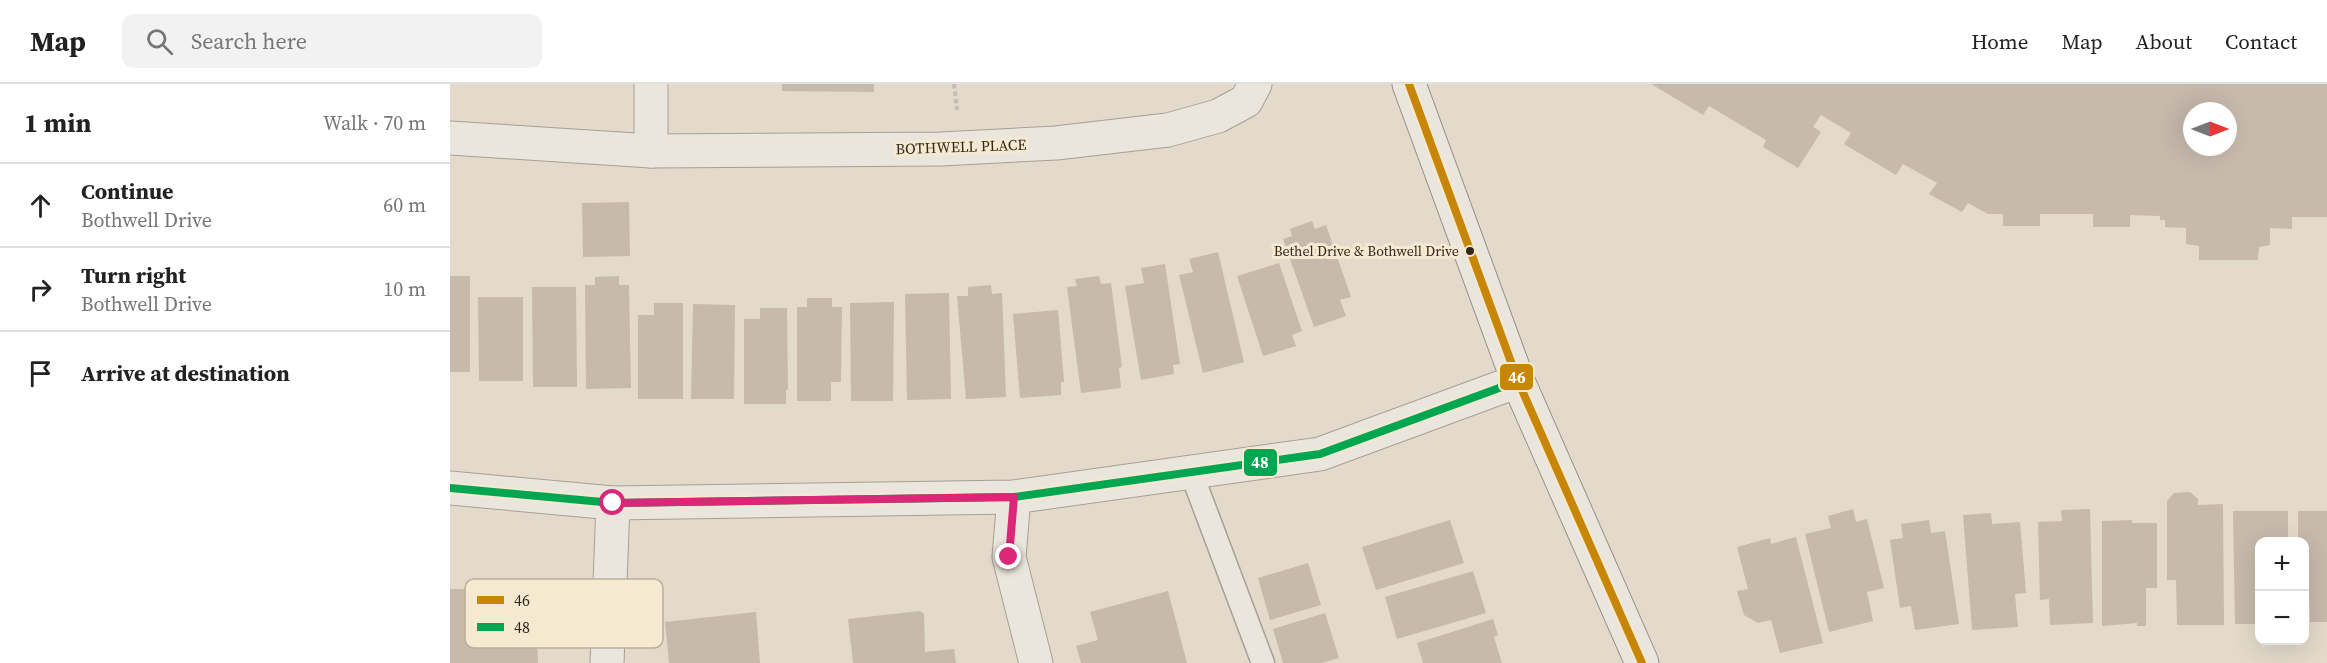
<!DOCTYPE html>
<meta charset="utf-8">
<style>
:root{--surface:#fff;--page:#f2f2f2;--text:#222;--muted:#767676;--line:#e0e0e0}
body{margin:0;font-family:"Source Serif 4",serif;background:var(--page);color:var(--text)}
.controls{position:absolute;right:18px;bottom:18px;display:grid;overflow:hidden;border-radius:12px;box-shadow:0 6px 24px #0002}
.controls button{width:54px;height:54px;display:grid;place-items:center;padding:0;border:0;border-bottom:2px solid var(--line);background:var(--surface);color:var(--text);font:30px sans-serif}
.compass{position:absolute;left:1733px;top:18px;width:54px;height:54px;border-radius:50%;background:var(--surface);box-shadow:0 6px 24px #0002;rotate:90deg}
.stop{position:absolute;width:18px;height:18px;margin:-14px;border:4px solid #db2777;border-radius:50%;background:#fff}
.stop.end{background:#db2777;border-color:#fff;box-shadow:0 2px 6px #0008}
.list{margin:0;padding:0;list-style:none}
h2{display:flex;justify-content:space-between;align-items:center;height:78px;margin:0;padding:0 24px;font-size:26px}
h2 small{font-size:20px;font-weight:400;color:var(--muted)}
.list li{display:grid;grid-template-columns:39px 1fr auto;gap:18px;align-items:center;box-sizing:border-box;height:84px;padding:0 24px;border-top:2px solid var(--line)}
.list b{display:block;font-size:22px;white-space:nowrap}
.list p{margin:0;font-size:20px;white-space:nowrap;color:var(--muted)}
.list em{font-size:20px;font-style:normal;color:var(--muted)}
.icon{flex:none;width:33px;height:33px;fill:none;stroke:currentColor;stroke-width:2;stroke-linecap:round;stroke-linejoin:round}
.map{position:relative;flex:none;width:1877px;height:579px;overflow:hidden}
header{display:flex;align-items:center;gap:36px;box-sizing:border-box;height:84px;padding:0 30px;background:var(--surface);border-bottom:2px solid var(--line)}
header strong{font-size:28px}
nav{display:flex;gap:33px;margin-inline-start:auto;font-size:21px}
.search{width:420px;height:54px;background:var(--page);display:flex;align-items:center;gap:15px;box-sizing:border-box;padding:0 21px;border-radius:12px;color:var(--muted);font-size:22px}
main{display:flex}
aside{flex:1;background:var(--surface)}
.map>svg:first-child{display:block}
.building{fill:#c7b9ac;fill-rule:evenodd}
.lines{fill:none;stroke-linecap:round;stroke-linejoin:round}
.lane-casing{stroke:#a89f95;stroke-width:25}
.street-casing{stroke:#a89f95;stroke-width:35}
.secondary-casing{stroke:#988f84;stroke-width:35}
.path{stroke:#c3bdb4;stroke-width:4;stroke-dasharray:4.5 3;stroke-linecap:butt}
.lane{stroke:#ebe6dd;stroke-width:22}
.street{stroke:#ebe6dd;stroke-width:33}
.secondary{stroke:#ebe6dd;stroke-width:33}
.bus-1-casing{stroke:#f5e9d1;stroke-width:12}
.bus-2-casing{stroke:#f5e9d1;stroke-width:12}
.bus-1{stroke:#c78607;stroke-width:8}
.bus-2{stroke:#00a651;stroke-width:8}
.route{stroke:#db2777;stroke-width:8}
.bus-dot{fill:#36281d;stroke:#f5e9d1;stroke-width:2}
.labels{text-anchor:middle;stroke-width:6;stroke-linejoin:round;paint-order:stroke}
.bus-label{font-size:14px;fill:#36281d;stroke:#f5e9d1;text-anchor:end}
.street-label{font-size:15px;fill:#36281d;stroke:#f5e9d1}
.key{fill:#f5e9d1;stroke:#bcaf9b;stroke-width:1.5}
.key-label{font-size:16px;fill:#36281d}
.line-badge{stroke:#f5e9d1;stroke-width:2}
.badge-label{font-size:16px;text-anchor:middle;font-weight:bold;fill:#fff}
</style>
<header>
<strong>Map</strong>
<div class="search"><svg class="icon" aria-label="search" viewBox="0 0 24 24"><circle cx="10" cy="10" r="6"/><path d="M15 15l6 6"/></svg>Search here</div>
<nav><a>Home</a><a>Map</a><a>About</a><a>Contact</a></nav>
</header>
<main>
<aside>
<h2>1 min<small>Walk · 70 m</small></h2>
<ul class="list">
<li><svg class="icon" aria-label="ahead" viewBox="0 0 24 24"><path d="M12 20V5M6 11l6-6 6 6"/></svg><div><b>Continue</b><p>Bothwell Drive</p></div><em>60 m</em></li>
<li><svg class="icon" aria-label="right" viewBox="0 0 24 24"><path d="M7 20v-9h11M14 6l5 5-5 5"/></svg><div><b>Turn right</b><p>Bothwell Drive</p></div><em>10 m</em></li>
<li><svg class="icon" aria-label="arrive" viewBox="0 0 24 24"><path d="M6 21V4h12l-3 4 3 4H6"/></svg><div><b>Arrive at destination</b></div></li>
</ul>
</aside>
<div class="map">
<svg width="1877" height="579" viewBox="0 0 1877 579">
<rect width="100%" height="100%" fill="#e3dacb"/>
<g class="building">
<path d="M332 0H424V8L332 7Z"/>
<path d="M1201 0H1877V133H1842V145L1820 144V161L1809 163 1808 176H1749V162L1736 160V144L1715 143V136H1710V132L1680 131V143H1643V130H1590V142H1553V130H1538L1518 119 1512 128 1479 110 1487 99 1453 80 1446 91 1394 60 1401 49 1371 31 1363 43 1371 48 1348 84 1313 63 1316 56 1259 22 1253 31ZM1742 27H1778V63H1742Z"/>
<path d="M179 118 180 172 133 173 132 119Z"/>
<path d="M862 137 865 145 876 141 901 213 890 216 896 232 864 243 833 155 842 152 840 145Z"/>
<path d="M768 168 794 278 753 289 729 191 743 188 739 175Z"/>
<path d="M829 179 852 247 842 251 846 262 813 272 787 192Z"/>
<path d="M715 180 730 280 723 281 724 290 691 296 675 202 694 199 691 184Z"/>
<rect x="0" y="192" width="20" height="96"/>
<path d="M169 192V201H179L181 304 136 305 135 201H145V193Z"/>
<path d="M649 192 651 200 661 199 672 283 669 284 671 304 631 309 617 203 627 202 625 195Z"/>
<path d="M541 201 542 210 552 209 556 313 516 315 507 212H518V203Z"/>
<path d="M82 203H126L127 303H83Z"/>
<path d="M499 209 501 315 457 316 455 210Z"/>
<path d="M28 213H73V297H29Z"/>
<path d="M357 214H382V223H392L391 298H381V317H347V223H357Z"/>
<path d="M444 218 443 317H401L400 219Z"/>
<path d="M204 219H233V315H188V231H204Z"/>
<path d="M243 220 285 221 284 315H241Z"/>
<path d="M310 224H337L338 306H336V320H294V235H310Z"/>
<path d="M608 226 614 298H611V311L570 314 563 230Z"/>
<path d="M1740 408 1748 415V421L1773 420 1774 541H1727L1726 496H1717V417L1724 409Z"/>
<path d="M1403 425 1406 438 1417 435 1434 504 1417 508 1423 537 1379 548 1355 450 1381 444 1378 432Z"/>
<path d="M1640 425 1643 539 1600 541 1599 515 1590 516 1588 438 1612 437 1611 426Z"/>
<path d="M1783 427H1838V458H1810V540H1785Z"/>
<path d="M1848 427H1877V538H1860L1859 511H1854V458H1848Z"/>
<path d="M1541 429 1542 440 1570 438 1576 509 1565 510 1568 543 1522 546 1513 431Z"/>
<path d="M1000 436 1014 479 926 506 912 463Z"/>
<path d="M1479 436 1481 449 1495 447 1509 540 1465 546 1461 522 1450 524 1440 456 1453 454 1451 440Z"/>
<path d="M1682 436V439H1707V504H1696V542H1687V539L1652 542V437Z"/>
<path d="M1346 453 1373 559 1330 569 1321 536 1308 539 1294 531 1287 507 1298 505 1287 463 1320 454 1321 460Z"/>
<path d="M858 479 871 521 820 536 808 494Z"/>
<path d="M1023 487 1036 529 947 555 935 513Z"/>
<path d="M0 505H16V510L74 509V526H79V551H87L88 579H0Z"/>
<path d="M718 507 737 579H631L626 562 648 556 640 528Z"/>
<path d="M470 527 474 530 475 568 504 565 506 579H403L398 535Z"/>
<path d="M306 528 310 579H219L215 538Z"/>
<path d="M875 529 889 574 872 579H833L823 545Z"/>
<path d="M1043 535 1048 551 1044 553 1052 579H973L967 559Z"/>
</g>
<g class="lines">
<defs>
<path id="lane" d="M741 388 813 579"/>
<g id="street">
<path d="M0 54 201 67 491 65 606 59 718 46 768 32 796 17 805 0"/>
<path d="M201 67V0"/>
<path d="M0 404 163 419 564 413 870 370 1068 297"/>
<path d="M564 413 559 473 586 579"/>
<path d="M157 579 163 419"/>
</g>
<path id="secondary" d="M959 0 1068 297 1192 579"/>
</defs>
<use href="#lane" class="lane-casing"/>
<use href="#street" class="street-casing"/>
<use href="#secondary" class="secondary-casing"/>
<path class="path" d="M504 0 507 26"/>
<use href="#lane" class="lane"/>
<use href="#street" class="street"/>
<use href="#secondary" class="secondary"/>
<defs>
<path id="bus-1" d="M959 0 1068 297 1192 579"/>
<path id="bus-2" d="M0 404 163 419 564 413 870 370 1068 297"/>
</defs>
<use href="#bus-1" class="bus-1-casing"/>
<use href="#bus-2" class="bus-2-casing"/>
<use href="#bus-1" class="bus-1"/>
<use href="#bus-2" class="bus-2"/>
</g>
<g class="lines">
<path class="route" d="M163 419 564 413 559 473"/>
</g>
<circle class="bus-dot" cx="1020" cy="167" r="5"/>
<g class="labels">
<g class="bus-label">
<text x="1009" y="172">Bethel Drive &amp; Bothwell Drive</text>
</g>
<g class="street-label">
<text transform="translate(511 63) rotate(-2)" y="5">BOTHWELL PLACE</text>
</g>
</g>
<rect x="15" y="495" width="198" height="69" rx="9" class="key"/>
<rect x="27" y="512" width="27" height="8" fill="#c78607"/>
<rect x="27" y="539" width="27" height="8" fill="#00a651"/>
<g class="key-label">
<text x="64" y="522">46</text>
<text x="64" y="549">48</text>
</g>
<g class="line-badge">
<rect x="1049" y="279" width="35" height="28" rx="6" fill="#c78607"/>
<rect x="793" y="364" width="35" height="29" rx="6" fill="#00a651"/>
</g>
<g class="badge-label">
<text x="1067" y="299">46</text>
<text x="810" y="384">48</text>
</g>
</svg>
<div class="controls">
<button>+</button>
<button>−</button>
</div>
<svg class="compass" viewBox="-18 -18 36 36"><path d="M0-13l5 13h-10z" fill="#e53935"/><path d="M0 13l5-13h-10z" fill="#767676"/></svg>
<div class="stop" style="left:163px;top:419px"></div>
<div class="stop end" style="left:559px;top:473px"></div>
</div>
</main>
